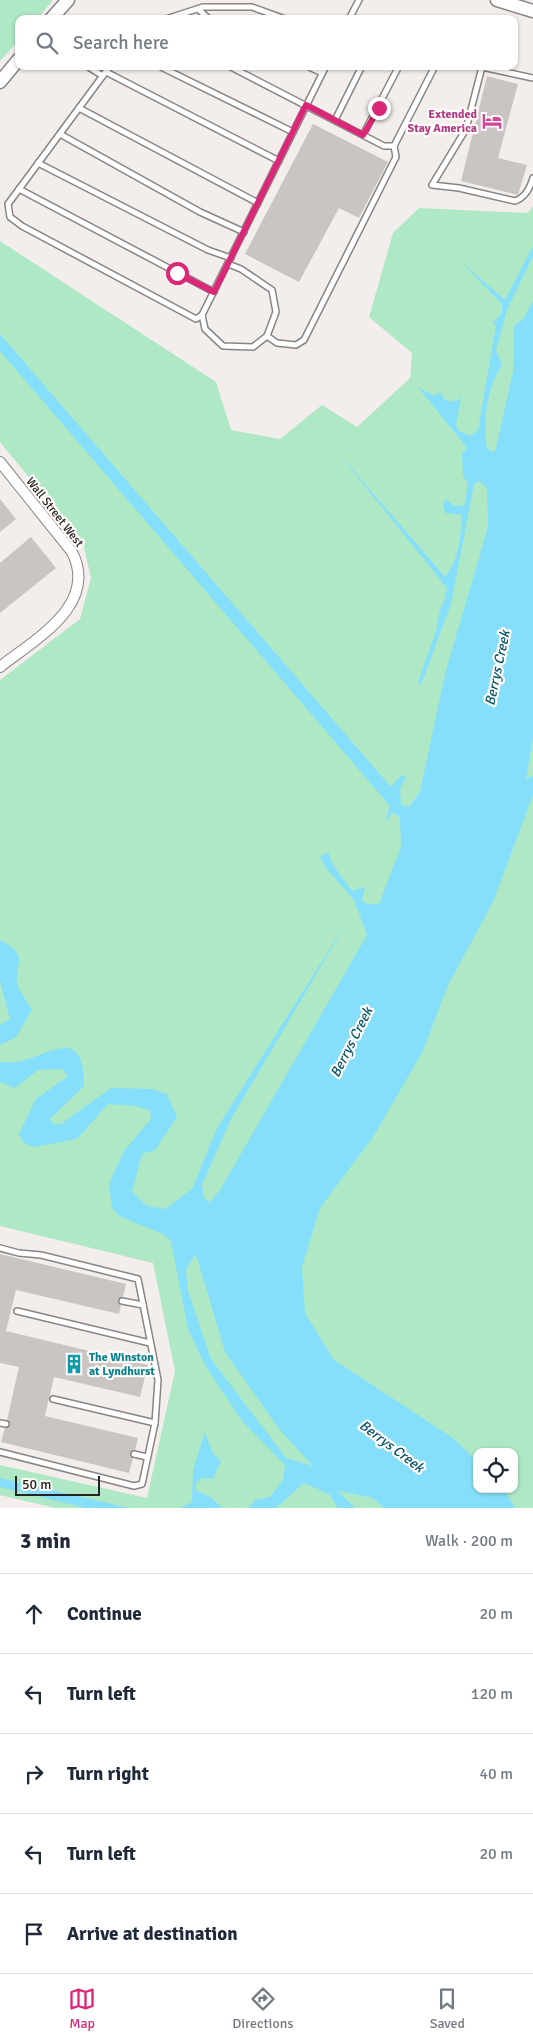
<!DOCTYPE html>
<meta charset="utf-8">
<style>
:root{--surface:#fff;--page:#f6f6f7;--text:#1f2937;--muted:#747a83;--line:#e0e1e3;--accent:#db2777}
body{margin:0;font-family:Signika,sans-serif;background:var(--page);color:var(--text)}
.controls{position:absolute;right:15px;bottom:15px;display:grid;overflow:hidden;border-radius:10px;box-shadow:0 1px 4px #0004}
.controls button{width:45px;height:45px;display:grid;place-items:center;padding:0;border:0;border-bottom:1px solid var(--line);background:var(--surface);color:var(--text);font:25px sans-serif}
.scale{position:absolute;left:15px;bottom:12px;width:85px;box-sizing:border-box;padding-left:5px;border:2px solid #262423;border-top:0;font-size:14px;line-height:18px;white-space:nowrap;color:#262423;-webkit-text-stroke:4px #fffcfa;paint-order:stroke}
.stop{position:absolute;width:15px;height:15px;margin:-11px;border:4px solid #db2777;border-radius:50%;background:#fff}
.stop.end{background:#db2777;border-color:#fff;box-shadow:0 1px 5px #0008}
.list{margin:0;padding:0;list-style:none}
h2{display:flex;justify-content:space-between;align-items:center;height:65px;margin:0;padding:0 20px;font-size:21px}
h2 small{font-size:16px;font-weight:400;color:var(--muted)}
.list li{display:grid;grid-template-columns:32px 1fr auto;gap:15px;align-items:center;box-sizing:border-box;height:80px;padding:0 20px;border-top:1px solid var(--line)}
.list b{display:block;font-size:19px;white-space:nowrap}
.list em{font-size:16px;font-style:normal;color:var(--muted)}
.icon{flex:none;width:28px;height:28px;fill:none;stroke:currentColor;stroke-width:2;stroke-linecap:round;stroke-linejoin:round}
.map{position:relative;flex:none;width:533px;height:1508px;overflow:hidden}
.search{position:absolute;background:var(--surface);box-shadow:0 1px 4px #0004;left:15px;right:15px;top:15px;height:55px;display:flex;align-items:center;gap:12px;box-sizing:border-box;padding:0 18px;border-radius:10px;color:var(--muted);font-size:19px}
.sheet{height:465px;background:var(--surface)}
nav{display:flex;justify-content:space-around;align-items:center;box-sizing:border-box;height:70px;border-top:1px solid var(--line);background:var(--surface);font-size:14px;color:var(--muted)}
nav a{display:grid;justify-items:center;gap:2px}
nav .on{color:var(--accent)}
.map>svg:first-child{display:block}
.green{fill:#aee8c5;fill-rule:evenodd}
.water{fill:#85dffb;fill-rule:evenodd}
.building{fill:#cac5c3}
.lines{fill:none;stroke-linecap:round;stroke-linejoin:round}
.service-casing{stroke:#888582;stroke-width:8}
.minor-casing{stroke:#888582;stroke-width:12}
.tertiary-casing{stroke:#888582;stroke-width:15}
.service{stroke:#fff;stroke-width:5}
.minor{stroke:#fff;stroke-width:10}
.tertiary{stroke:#fff;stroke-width:12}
.route{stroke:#db2777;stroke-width:6}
.labels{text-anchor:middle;stroke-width:4.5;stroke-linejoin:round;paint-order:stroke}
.hotel-label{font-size:12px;font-weight:bold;fill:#b23c85;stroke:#fffcfa;text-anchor:end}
.street-label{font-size:12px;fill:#262423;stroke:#fffcfa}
.culture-label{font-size:12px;font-weight:bold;fill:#0d838f;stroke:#fffcfa;text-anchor:start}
.water-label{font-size:14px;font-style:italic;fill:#055669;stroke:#fffcfa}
</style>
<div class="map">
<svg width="533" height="1508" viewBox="0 0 533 1508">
<rect width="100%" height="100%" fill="#f3eeeb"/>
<g class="green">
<path d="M0 0H53L37 19H19V40L0 61Z"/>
<path d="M533 206V1508H55L0 1495V1465L147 1498 175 1371 153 1263 0 1226V680L80 619 91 578 83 543 0 442V241L216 382 231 430 280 439 322 405 357 427 410 378 412 353 369 317 393 233 419 208 528 213ZM477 1452H514V1489H477Z"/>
</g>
<g class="water">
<path d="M533 246V256L507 310 496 350 502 365C486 390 483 420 487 449L495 452 513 372 514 326 524 318 533 300V738L526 779 533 776V795L493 902 448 985 423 1051 373 1137 320 1208 302 1267 305 1313 334 1360 453 1438 477 1461V1489H504L515 1508H384L373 1498 338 1491 355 1508H338L329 1494 304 1483 276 1508H248L255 1500 270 1497 283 1480 285 1465 242 1421 206 1367 188 1329 171 1241 163 1234 119 1216 112 1208 109 1184 124 1151 151 1119 150 1110 134 1106 108 1104 77 1139 34 1147 24 1143 19 1134 36 1099 68 1076 62 1069 38 1070 15 1088 0 1082V1062C5 1062 11 1063 16 1062 50 1056 84 1023 84 1086L50 1119 53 1124H61L111 1088 152 1089 167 1094 177 1117 155 1150 142 1154 132 1192 147 1206 165 1209 192 1189 217 1128 350 917 231 1119 202 1185 204 1198 210 1202 220 1190 367 935 354 900 325 867 320 857 328 852 333 865 352 891 365 887 362 901 368 904H379L401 847 400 818 393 812 385 822 390 806 0 351V334L391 787 401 775 406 777 400 789 401 805 409 807 420 792 445 674 488 527 487 489 480 481 474 484 451 604 421 685 418 682 436 631 440 609 444 602 447 588 335 449 445 577C458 561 462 536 461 515L445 513 443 504 446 499 454 506 465 505 468 482 463 477 462 453 467 448 418 387 434 396 440 392 445 400 453 402 461 398 456 424 458 430 470 436 478 430 496 326 493 323 502 313V304L460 261 505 300ZM196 1254 225 1352 279 1429 313 1466 286 1458 211 1359 188 1291 186 1270Z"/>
<path d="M0 940C33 958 12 964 18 986 21 994 28 1003 32 1010L16 1037 0 1045V1025L10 1019 0 981Z"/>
<path d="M205 1432 212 1452 221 1461 213 1479 202 1478 196 1483V1490L212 1498 222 1508H180L192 1502 193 1470Z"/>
<path d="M0 1478 129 1508H86L0 1487Z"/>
</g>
<g class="building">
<path d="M487 76 518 84 498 158 527 165 518 195 461 181Z"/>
<path d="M313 124 388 162 359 218 339 208 299 282 245 254Z"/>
<path d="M0 499 16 519 0 532Z"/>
<path d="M31 537 56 568 0 613V563Z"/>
<path d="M0 1254 126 1284 123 1297 118 1300 121 1305 119 1314 16 1290 6 1331 148 1365 140 1397 54 1377 45 1416 138 1438 135 1450 130 1454 133 1458 129 1473 1 1442 5 1428 10 1425 7 1420 19 1367 0 1363Z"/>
</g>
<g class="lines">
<defs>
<g id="service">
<path d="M198 9 209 19"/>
<path d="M166 19 203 7H252L285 19"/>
<path d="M349 19 359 0"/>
<path d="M87 66 103 76"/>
<path d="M110 66 8 204 10 217 22 226 196 319 202 315 326 66"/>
<path d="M159 66 293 132"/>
<path d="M229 66 384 146H394L435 66"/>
<path d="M307 66 322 73"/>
<path d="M106 72 279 161"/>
<path d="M533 78 482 67 466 129 432 185 459 188 515 201C525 198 530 188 533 178"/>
<path d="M79 108 258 203"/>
<path d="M335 120 362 66"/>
<path d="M60 134 200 212 244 232"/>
<path d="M363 135 399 66"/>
<path d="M38 163 208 250 231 258"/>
<path d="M19 189 214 292"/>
<path d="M202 315 205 329 223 346 253 347 267 336 276 312 272 290 241 269 228 264"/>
<path d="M267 336 277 343 296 345 304 340 396 157 394 146"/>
<path d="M0 1248 19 1253 41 1255 138 1279 158 1380 155 1423 142 1484 134 1486 0 1452"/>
<path d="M122 1301 143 1305"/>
<path d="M17 1311 150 1343"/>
<path d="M53 1399 155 1423"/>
<path d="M0 1423 6 1424"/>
<path d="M134 1454 147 1457"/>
</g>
<path id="minor" d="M0 462 72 552C99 605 35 639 0 667"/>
<g id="tertiary">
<path d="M497 0 533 11"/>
<path d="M51 19 68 0"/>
<path d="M0 82 19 59"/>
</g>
</defs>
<use href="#service" class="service-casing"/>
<use href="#minor" class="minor-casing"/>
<use href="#tertiary" class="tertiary-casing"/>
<use href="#service" class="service"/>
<use href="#minor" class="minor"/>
<use href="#tertiary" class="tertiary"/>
</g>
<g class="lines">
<path class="route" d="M177 273 214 292 306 105 363 135 379 108"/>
</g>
<defs>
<symbol id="hotel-bare" viewBox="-9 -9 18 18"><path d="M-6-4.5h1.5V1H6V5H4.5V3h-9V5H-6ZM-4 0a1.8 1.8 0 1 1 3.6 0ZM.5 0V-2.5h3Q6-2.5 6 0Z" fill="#d1479c" stroke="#fffcfa" stroke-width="2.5" paint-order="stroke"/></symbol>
<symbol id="building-bare" viewBox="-9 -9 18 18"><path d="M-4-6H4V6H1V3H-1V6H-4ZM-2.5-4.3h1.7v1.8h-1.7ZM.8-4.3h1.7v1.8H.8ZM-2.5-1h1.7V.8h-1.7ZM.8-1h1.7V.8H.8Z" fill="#0f9aa8" stroke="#fffcfa" stroke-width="2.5" paint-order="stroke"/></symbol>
</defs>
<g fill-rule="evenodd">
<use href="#hotel-bare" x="478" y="107" width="28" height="28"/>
<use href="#building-bare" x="60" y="1350" width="28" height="28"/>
</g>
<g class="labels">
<g class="hotel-label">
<text x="477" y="118">Extended<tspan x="477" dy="14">Stay America</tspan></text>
</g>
<g class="street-label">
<text transform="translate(55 512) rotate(52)" y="4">Wall Street West</text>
</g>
<g class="culture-label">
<text x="89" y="1361">The Winston<tspan x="89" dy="14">at Lyndhurst</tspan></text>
</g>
<g class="water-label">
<text transform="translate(497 668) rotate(-78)" y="5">Berrys Creek</text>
<text transform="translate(351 1042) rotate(-63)" y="5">Berrys Creek</text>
<text transform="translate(392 1446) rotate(37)" y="5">Berrys Creek</text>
</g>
</g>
</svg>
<div class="controls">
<button><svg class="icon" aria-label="locate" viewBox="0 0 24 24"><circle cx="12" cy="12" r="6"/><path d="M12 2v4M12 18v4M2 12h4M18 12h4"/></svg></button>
</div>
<div class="scale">50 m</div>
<div class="stop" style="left:177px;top:273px"></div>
<div class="stop end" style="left:379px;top:108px"></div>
<div class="search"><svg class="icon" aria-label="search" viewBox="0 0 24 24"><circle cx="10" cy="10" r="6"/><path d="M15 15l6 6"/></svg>Search here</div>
</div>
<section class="sheet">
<h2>3 min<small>Walk · 200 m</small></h2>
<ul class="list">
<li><svg class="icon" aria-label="ahead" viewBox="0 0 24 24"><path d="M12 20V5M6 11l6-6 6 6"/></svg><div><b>Continue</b></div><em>20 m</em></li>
<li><svg class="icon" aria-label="left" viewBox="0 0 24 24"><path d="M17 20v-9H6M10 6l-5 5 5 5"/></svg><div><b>Turn left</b></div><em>120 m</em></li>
<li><svg class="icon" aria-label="right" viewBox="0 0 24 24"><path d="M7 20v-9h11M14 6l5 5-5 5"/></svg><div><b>Turn right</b></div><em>40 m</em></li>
<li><svg class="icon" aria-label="left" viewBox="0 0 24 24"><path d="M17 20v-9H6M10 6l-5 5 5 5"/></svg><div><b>Turn left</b></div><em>20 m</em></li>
<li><svg class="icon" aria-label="arrive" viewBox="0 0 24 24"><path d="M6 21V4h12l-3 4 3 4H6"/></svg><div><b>Arrive at destination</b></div></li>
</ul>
</section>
<nav>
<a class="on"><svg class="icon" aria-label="map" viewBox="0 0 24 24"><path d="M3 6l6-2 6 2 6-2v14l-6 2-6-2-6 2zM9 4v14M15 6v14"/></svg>Map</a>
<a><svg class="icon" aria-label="directions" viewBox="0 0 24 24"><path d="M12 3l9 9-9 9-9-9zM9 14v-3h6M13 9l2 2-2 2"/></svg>Directions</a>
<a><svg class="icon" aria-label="saved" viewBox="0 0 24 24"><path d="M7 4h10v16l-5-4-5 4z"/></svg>Saved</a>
</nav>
